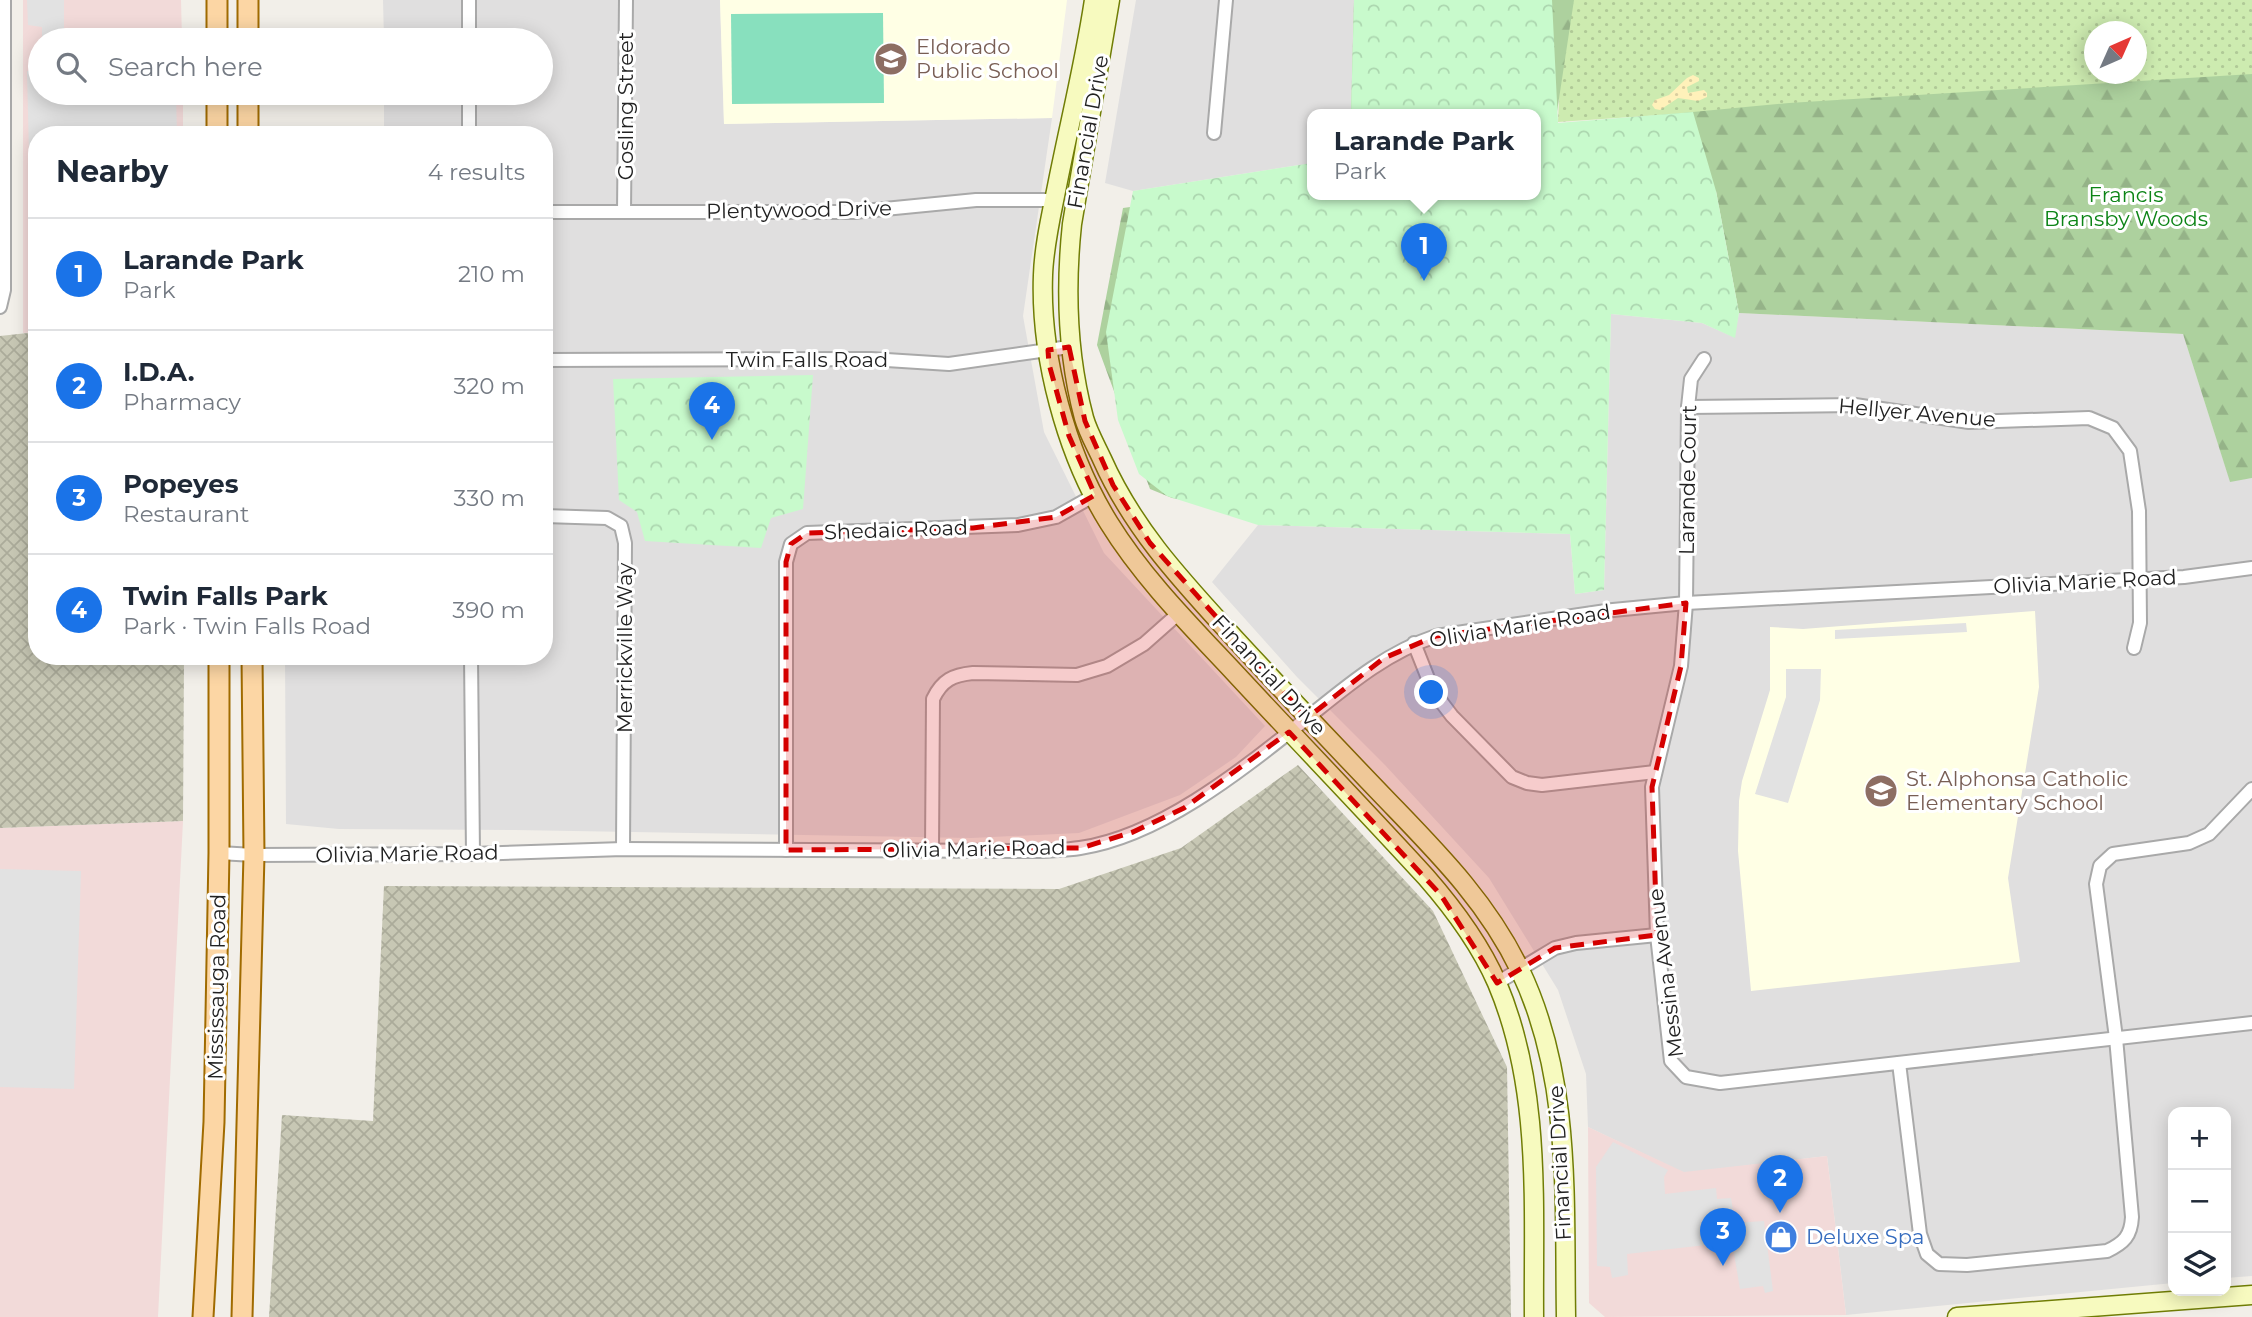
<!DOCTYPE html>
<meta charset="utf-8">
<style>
:root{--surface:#fff;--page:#f6f6f7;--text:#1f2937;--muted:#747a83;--line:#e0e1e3;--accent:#1a73e8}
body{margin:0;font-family:Montserrat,sans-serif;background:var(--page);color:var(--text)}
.controls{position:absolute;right:21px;bottom:21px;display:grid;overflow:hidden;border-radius:14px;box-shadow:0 4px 18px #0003}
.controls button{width:63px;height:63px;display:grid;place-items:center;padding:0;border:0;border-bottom:2px solid var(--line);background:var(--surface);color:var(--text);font:35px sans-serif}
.compass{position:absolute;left:2084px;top:21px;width:63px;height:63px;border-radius:50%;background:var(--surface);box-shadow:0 4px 18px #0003;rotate:45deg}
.you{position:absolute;left:1432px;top:693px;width:24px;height:24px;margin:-18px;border:5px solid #fff;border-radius:50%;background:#1a73e8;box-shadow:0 0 0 10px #1a73e833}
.badge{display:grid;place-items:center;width:46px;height:46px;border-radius:50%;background:var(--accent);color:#fff;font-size:23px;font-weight:700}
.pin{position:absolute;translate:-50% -58px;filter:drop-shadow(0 2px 4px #0008)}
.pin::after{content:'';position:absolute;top:37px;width:24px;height:21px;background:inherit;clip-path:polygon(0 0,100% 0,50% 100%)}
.popup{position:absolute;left:1307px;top:109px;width:234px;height:91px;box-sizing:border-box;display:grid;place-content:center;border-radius:14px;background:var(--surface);filter:drop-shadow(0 2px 5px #0005);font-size:23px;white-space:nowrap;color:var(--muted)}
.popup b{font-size:26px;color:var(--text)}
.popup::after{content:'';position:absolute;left:50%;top:100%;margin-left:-14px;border:14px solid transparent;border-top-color:var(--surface)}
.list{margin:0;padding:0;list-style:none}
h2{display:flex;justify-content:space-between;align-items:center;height:91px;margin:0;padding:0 28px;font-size:30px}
h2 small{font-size:23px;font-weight:400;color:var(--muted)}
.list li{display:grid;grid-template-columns:46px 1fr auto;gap:21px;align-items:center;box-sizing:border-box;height:112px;padding:0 28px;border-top:2px solid var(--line)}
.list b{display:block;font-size:26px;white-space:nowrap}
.list p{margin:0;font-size:23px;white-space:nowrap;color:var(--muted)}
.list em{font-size:23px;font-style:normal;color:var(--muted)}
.icon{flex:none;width:38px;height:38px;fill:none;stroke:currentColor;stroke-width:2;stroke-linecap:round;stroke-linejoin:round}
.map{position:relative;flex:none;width:2252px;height:1317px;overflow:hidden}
.search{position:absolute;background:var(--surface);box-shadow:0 4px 18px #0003;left:28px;top:28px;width:525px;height:77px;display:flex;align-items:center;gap:18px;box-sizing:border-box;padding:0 24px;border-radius:38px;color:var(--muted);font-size:26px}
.panel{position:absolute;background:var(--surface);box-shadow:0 4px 18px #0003;left:28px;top:126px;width:525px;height:539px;border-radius:28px}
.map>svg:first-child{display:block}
.residential{fill:#e0dfdf}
.commercial{fill:#f2dad9}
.education{fill:#ffffe5}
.construction{fill:url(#construction-cross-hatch)}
.grass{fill:url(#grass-dots);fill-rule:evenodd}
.forest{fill:url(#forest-firs)}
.sand{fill:url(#sand-dots)}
.park{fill:url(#park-crowns)}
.pitch{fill:#88e0be}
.parking{fill:#e2e2e2}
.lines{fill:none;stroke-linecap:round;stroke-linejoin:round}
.street-casing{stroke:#a9a9a9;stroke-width:16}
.secondary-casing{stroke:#707d05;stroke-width:21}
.primary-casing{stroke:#a06b00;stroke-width:23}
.street{stroke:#fff;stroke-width:12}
.secondary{stroke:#f7fabf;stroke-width:18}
.primary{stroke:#fcd6a4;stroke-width:19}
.marked{fill:#d40000;fill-opacity:0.2;stroke:#d40000;stroke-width:5;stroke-dasharray:14 9;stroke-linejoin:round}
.labels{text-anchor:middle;stroke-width:6;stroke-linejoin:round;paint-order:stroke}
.education-label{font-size:21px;fill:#785e54;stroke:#fff;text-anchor:start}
.street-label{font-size:21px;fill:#222;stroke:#fff}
.park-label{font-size:21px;fill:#0c8416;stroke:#fff}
.shop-label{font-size:21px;fill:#366cbe;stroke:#fff;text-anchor:start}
</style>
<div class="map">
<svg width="2252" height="1317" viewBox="0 0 2252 1317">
<defs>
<pattern id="construction-cross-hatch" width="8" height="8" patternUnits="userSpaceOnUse" patternTransform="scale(1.75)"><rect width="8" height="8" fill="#c7c7b4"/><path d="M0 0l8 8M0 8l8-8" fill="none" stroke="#abab9a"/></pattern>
<pattern id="grass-dots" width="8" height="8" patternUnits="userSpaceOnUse" patternTransform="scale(1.75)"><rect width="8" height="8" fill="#cdebb0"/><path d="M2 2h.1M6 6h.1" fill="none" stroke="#b0c997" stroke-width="1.8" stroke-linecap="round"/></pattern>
<pattern id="forest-firs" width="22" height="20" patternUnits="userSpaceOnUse" patternTransform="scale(1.75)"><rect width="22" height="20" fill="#add19e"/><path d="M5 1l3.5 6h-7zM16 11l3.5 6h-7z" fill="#95b388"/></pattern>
<pattern id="sand-dots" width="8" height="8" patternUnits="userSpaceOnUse" patternTransform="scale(1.75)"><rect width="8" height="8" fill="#fff1ba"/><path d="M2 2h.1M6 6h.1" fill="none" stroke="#dacea0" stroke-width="1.8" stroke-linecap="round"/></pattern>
<pattern id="park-crowns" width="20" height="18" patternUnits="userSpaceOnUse" patternTransform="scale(1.75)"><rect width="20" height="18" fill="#c8facc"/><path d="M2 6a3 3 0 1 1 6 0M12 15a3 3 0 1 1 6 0" fill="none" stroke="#acd6af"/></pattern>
</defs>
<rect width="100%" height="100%" fill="#f2efe9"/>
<g class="residential">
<path d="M383 0H720L724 124 1052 118 1023 316 1044 432 1104 553 1265 726 1236 757 1180 795 1079 833 971 838 515 830 339 829 286 824 285 656H544V135H384V93H541V40H384Z"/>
<path d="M1136 0H1354L1351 115H1312V163L1133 191 1105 183Z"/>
<path d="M1739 313 2183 334 2230 481 2252 478V1276L2226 1278V1112H2173V1283L1846 1315 1827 1156 1684 1173 1588 1127 1586 1074 1558 990 1489 878 1385 765 1297 677 1212 582 1258 525 1570 534 1575 594 1604 590 1611 314 1702 323 1734 337Z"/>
</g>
<g class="commercial">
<path d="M23 0H181L182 40H40V93H183V135H37V332L23 333Z"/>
<path d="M183 821 158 1317H0V828Z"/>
<path d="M1588 1127 1684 1172 1827 1156 1846 1315 1605 1317 1589 1303Z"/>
</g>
<g class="education">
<path d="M720 0H1067L1052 118 724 124Z"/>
<path d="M2035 611 2039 687 2008 878 2020 962 1751 991 1738 851 1739 801 1742 781 1770 690V627L1803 629Z"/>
</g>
<g class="construction">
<path d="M37 332V656H184L183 821 0 828V336Z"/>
<path d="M1298 765 1433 911 1507 1067 1511 1317H269L282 1115 373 1121 384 886 1059 889 1181 848Z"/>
</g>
<path class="grass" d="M1563 0H2252V75L1558 122ZM2094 32H2136V74H2094Z"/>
<path class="forest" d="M1354 0H1574L1555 125 1789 103 2252 74V478L2230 482 2183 334 1739 313 1716 191 1282 517 1172 498 1150 489 1097 345 1123 208 1312 182V195H1536V115H1351Z"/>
<path class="sand" d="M1693 75 1699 78V81L1687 87 1688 93 1704 90 1707 93V97L1698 101 1678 98 1660 110 1655 109 1652 105 1655 100 1669 95 1687 78Z"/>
<g class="park">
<path d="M1354 0H1552L1558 123 1693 112 1716 191 1739 313 1735 338 1702 323 1611 314 1604 590 1575 594 1570 534 1258 525 1167 496 1139 474 1118 420 1106 332 1133 191 1312 163V195H1536V115H1351Z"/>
<path d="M813 375 803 509 771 518 761 548 645 541 637 512 619 500 613 379Z"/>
</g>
<path class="pitch" d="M883 13 884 103 732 104 731 14Z"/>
<g class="parking">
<path d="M27 0H64V40H42V27L28 25Z"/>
<path d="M27 71H40V93H176L177 135H37V155H29Z"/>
<path d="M1966 623 1967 632 1835 639V630Z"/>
<path d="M1786 669H1821L1820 700 1788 803 1755 794 1786 697Z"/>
<path d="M0 869 81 871 74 1089 0 1087Z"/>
<path d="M1613 1142 1668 1170 1664 1177 1665 1194 1716 1188 1717 1199 1731 1198 1735 1223 1764 1221 1773 1291 1765 1293 1763 1286 1740 1289 1732 1242 1627 1254 1628 1275 1612 1278 1610 1267 1597 1266 1596 1167Z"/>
</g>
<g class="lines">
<defs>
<g id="street">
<path d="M469 0V40"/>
<path d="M469 93V135"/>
<path d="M1214 133 1226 0"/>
<path d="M544 212H854L976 200H1054"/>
<path d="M624 212 626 0"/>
<path d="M0 307 4 290V0"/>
<path d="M1704 359 1691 379 1688 407 1686 603 1681 666 1652 787 1657 935 1671 1061 1686 1077 1720 1083 2252 1023"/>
<path d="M544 360 871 359 949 364 1069 347"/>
<path d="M1688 407 1855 405 1969 422 2089 418 2113 428 2130 451 2139 511 2140 623 2134 648"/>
<path d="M544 516 607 518 621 526 625 543 623 849"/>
<path d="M1414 643 1433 691 1452 716 1512 777 1527 783 1542 785 1655 772"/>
<path d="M471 656 473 854"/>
<path d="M786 850V562L791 544 807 533 1018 525 1056 517 1095 495"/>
<path d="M932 851 933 699C942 680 953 675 973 673L1077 675 1107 666 1144 644 1179 613"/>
<path d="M219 853 254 855 473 854 623 849 1042 851C1054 850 1067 850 1080 848 1161 836 1243 769 1306 719 1347 686 1385 653 1436 636L1613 610 1686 603 2184 577 2252 568"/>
<path d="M1497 983 1555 948 1576 943 1657 935"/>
<path d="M1899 1063 1920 1234 1927 1254 1939 1264 1967 1265 2107 1251C2124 1243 2131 1236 2132 1217L2116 1038 2096 884 2100 866 2113 854 2189 843 2209 834 2252 789"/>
</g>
<g id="secondary">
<path d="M1094 0C1085 61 1070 121 1058 181 1052 212 1044 244 1043 275 1040 356 1066 454 1109 523 1143 578 1190 625 1234 672 1298 741 1363 808 1426 877 1454 909 1480 944 1497 983 1542 1089 1533 1206 1534 1317"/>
<path d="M1110 0 1072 224C1065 290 1067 354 1084 418 1088 432 1096 446 1102 459 1134 531 1184 583 1236 640 1285 693 1334 745 1384 797 1435 850 1487 901 1520 970 1572 1079 1564 1199 1566 1317"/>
<path d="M1957 1317 2252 1295"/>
</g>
<g id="primary">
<path d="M248 0V40"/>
<path d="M217 40V0"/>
<path d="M248 93V135"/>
<path d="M217 135V93"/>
<path d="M203 1317 214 1122 219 853V656"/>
<path d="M242 1317 254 855 252 656"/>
</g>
</defs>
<use href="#street" class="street-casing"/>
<use href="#secondary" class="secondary-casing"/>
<use href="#primary" class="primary-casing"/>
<use href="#street" class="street"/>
<use href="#secondary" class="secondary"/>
<use href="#primary" class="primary"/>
</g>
<path class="marked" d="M1069 347 1085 421 1113 485 1150 543 1307 718 1384 658 1436 636 1686 603 1681 666 1652 787 1657 935 1555 948 1497 983 1441 895 1289 732 1184 808 1133 832 1081 848 786 850V562L791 544 807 533 973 528 1056 517 1095 495 1069 436 1049 364 1048 350Z"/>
<defs>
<symbol id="school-disc" viewBox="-11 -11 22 22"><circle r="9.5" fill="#8d6e63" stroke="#fff"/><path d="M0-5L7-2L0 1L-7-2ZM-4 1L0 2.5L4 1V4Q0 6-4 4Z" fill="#fff"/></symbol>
<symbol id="shop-disc" viewBox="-11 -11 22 22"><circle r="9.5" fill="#3f7fe0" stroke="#fff"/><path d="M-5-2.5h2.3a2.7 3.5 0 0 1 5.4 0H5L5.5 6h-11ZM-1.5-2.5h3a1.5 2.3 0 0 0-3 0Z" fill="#fff"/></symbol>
</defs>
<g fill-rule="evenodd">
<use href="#school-disc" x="872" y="40" width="38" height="38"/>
<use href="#school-disc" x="1862" y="772" width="38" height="38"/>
<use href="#shop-disc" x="1762" y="1218" width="38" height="38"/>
</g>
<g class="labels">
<g class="education-label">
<text x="916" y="54">Eldorado<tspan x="916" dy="24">Public School</tspan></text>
<text x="1906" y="786">St. Alphonsa Catholic<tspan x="1906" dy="24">Elementary School</tspan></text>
</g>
<g class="street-label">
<text transform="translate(626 106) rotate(-90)" y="7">Gosling Street</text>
<text transform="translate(1088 132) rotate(-80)" y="7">Financial Drive</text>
<text transform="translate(799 210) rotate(-1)" y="7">Plentywood Drive</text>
<text x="807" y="367">Twin Falls Road</text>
<text transform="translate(1917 413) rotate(5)" y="7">Hellyer Avenue</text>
<text transform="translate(1688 480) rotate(-89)" y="7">Larande Court</text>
<text transform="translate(896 530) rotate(-2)" y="7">Shedaic Road</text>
<text transform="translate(2085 582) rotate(-3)" y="7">Olivia Marie Road</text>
<text transform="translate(1520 626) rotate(-9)" y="7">Olivia Marie Road</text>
<text transform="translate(625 648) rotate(-90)" y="7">Merrickville Way</text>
<text transform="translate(1269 675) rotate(47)" y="7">Financial Drive</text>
<text transform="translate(974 849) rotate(-1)" y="7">Olivia Marie Road</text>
<text transform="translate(407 854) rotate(-1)" y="7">Olivia Marie Road</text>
<text transform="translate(1666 973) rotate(-97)" y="7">Messina Avenue</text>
<text transform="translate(217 987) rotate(-89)" y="7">Mississauga Road</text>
<text transform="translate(1560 1163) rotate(-93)" y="7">Financial Drive</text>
</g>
<g class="park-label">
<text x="2126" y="202">Francis<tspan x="2126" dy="24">Bransby Woods</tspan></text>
</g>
<g class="shop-label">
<text x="1806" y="1244">Deluxe Spa</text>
</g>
</g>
</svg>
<div class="controls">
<button>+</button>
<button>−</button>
<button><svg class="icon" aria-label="layers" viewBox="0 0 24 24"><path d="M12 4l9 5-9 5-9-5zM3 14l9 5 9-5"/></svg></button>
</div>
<svg class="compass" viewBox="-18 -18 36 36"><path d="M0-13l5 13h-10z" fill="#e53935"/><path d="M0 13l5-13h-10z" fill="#747a83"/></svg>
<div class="you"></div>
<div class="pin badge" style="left:1424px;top:281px">1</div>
<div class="popup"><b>Larande Park</b>Park</div>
<div class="pin badge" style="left:1780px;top:1213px">2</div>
<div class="pin badge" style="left:1723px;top:1266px">3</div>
<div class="pin badge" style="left:712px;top:440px">4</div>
<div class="search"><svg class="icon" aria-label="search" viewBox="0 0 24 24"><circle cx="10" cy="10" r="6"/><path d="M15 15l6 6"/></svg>Search here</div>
<section class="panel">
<h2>Nearby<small>4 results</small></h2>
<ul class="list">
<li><span class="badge">1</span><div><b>Larande Park</b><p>Park</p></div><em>210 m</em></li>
<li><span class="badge">2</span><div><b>I.D.A.</b><p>Pharmacy</p></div><em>320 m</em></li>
<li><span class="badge">3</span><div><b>Popeyes</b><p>Restaurant</p></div><em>330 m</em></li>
<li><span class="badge">4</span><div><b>Twin Falls Park</b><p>Park · Twin Falls Road</p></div><em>390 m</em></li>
</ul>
</section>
</div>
